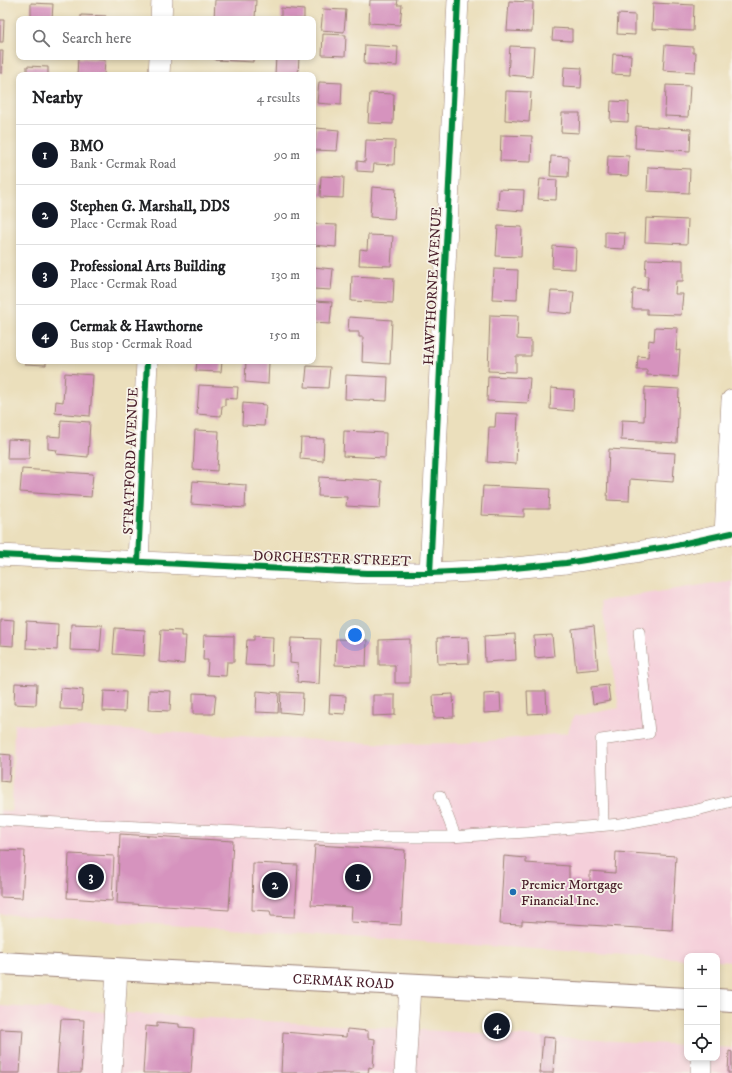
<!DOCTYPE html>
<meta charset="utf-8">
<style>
:root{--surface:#fff;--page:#f6f6f6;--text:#202124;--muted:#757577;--line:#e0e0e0;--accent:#111827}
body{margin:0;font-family:"IM FELL DW Pica",serif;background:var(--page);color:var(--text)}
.controls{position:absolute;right:12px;bottom:12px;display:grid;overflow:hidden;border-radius:8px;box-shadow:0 2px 6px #0003}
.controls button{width:36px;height:36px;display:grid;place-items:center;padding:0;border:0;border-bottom:1px solid var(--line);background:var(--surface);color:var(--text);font:20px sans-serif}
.you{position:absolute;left:355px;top:635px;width:14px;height:14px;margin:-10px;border:3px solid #fff;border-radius:50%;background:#1a73e8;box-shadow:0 0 0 6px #1a73e833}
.badge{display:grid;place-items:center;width:26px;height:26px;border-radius:50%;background:var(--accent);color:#fff;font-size:13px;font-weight:700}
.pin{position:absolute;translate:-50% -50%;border:2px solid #fff;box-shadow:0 1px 4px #0006}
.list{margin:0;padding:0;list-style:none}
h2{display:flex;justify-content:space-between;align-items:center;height:52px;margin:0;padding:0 16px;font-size:17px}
h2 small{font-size:13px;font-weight:400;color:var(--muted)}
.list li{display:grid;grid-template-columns:26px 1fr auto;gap:12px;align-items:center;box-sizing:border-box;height:60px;padding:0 16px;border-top:1px solid var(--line)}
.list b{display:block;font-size:15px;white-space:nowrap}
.list p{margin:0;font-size:13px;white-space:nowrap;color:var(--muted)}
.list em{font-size:13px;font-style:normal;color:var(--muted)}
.icon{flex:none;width:22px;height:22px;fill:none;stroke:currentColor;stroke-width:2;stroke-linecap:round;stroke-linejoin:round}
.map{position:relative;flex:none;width:732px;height:1073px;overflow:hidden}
.search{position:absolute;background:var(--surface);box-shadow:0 2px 6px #0003;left:16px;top:16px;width:300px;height:44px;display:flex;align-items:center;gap:10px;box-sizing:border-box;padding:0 14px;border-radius:8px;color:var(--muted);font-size:15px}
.panel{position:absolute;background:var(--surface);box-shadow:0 2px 6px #0003;left:16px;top:72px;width:300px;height:292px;border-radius:8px}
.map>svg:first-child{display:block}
.built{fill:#f5cfda}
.building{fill:#d693be}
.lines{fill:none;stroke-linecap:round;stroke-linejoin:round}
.lane-casing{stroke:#9a7f74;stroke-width:12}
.street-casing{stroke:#9a7f74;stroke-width:22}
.primary-casing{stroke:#9a7f74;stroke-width:24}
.lane{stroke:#fff;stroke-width:11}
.street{stroke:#fff;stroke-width:21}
.primary{stroke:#fff;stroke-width:22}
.cycleway-casing{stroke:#f7f3e8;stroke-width:8}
.cycleway{stroke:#00873e;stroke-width:6}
.poi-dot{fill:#1f6fb2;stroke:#f7f3e8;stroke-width:1.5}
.labels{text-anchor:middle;stroke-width:3.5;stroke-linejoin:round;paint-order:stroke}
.street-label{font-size:14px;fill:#4a1f2b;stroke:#f7f3e8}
.poi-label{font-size:14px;fill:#4a1f2b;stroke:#f7f3e8;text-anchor:start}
</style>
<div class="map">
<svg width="732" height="1073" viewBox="0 0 732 1073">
<rect width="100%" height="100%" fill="#f7f3e8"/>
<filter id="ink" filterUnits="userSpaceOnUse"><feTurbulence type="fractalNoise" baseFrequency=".025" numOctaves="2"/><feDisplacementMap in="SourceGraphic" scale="8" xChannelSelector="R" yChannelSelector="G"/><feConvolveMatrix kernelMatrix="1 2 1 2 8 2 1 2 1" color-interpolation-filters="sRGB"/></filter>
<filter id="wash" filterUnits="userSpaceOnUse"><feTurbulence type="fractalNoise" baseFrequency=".012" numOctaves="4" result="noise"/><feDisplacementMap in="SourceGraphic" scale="16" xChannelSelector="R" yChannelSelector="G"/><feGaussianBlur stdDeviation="0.9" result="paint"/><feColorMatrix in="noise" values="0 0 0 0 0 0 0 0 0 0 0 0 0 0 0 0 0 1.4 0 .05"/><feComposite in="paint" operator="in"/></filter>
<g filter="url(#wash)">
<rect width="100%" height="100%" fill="#ebdfbc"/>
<g class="built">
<path d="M732 580V962L717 961V956H687V959L0 914V810L12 811 14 724 391 744 465 743 567 733 574 716 619 708 601 601Z"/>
<path d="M0 1006 687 1045V1058H717V1047L732 1048V1073H0Z"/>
</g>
<g id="blocks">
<g class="building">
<path d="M215 0H256L255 19H214Z"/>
<path d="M370 0H398L397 5H402L400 25 369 23Z"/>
<path d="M509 1 533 2 532 32 507 31Z"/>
<path d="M31 3 53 4 52 19H31Z"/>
<path d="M653 3 694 5 693 31 652 29Z"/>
<path d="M281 8 304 10V19H281Z"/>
<path d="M323 9 346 10 344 32 321 30Z"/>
<path d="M618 14 635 15V35L617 34Z"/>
<path d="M81 15 106 16 105 19H81Z"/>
<path d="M0 20H4L3 42H0Z"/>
<path d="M553 28 572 29V41L552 40Z"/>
<path d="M323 34 346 35 345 56 322 55Z"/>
<path d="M365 45 398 47 397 66 364 64Z"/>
<path d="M665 45 693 47V53H696L695 72 663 70Z"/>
<path d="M510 46 534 47 532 77 508 75Z"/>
<path d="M0 51H3L2 73H0Z"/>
<path d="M613 54 631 55 630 75 612 74Z"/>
<path d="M215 57H253V62L215 60Z"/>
<path d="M276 57H299L298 75 275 74Z"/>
<path d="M78 58 105 60 104 75H77Z"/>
<path d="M27 66 48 67V75H27Z"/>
<path d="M564 67 582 68 581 88 563 87Z"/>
<path d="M319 82 342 83 341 105 317 103Z"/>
<path d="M666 85 690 86 688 117 665 116Z"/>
<path d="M506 91 531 92 529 122 505 120Z"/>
<path d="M370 93 394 94 393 124 368 123Z"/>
<path d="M611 101 629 102 628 122 610 121Z"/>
<path d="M562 113H580L579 133 561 132Z"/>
<path d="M636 126 691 129 690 151 635 148Z"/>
<path d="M316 128 339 130 337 151 314 150Z"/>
<path d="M501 135 532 136 531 162 500 161Z"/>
<path d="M366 140 395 141 394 165 374 164 373 172 357 171V161L365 162Z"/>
<path d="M608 155 629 156 628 176 607 175Z"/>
<path d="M551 156 569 157 568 177 550 176Z"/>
<path d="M648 167 690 169 689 193 647 191Z"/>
<path d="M321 176 344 177 343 198 320 197Z"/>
<path d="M540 179 557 180 556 200 538 199Z"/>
<path d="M372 187 396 189 394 219 370 217Z"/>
<path d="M499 189 524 190 523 211 498 209Z"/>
<path d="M646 218 688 220 687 244 645 242Z"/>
<path d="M314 224 337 225 336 247 313 245Z"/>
<path d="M498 226 522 227 521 257 496 256Z"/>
<path d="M605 232 625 233 624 249 605 248Z"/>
<path d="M368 235 393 236 391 266 359 265 360 249 367 250Z"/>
<path d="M553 246 576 248 575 269 552 268Z"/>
<path d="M646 259 683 260V281H676L675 294H683L681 315 647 314V309H632L633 289 647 290 648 276H645Z"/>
<path d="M313 267 333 269 331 290 313 289Z"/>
<path d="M494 269 518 270 517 300 492 299Z"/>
<path d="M352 276 394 278 393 303 351 301Z"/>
<path d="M551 291 574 292 572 314 549 312Z"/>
<path d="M313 301 332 302 330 324 313 323Z"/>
<path d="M490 315 518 316 517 339 531 340V356H516V372L488 371Z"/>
<path d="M349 317 392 320 390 364 362 362 363 337H359V332H348Z"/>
<path d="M655 327 678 328 676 351 680 350 678 377 647 375V370H637L638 356 648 357 649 340 654 341Z"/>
<path d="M25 361H46V365L25 364Z"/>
<path d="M197 361H222L221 372 196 371Z"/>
<path d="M246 361 269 362 268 384 245 382Z"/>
<path d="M307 366 330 367 328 388 305 387Z"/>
<path d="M65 373 93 375 90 416 55 413 56 401 63 402Z"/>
<path d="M346 375 388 377 387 401 345 399Z"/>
<path d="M488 376 530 378 528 403 487 401Z"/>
<path d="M199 385 238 387 237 399 225 398V406H222L221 416 197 414Z"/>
<path d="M645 387 679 389 677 443 621 440 622 420 644 421Z"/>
<path d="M551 388 574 390 573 411 550 409Z"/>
<path d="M243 403 266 405 264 426 242 425Z"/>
<path d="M496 413 518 414 516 464 487 462 489 427H495Z"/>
<path d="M61 420 90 422 88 457 56 454 57 450 48 449V436L60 437Z"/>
<path d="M195 430 219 431 217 471 193 469Z"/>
<path d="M344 431 386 433 385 458 343 456Z"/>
<path d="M301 438 324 439 323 461 300 459Z"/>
<path d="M8 439 30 440 29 459H7Z"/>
<path d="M609 449 675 453 673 482 630 479 629 501 607 500Z"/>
<path d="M22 469 93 474 91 497 20 492Z"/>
<path d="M319 477 382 481 380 508 346 506 347 497 318 496Z"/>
<path d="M193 481 246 485 245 508 191 504Z"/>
<path d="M483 486 550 489 549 509H524V517L481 515Z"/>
<path d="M0 619 14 620 13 646 0 645Z"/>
<path d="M27 622 58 624 57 650 26 648Z"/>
<path d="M71 624 102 625 100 651 70 650Z"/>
<path d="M594 626 598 669 576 671 572 629Z"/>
<path d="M115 628 145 630 144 656 113 654Z"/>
<path d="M161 630 181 631V636H186L184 664 159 662Z"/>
<path d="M515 634 516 660 485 662 484 636Z"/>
<path d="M204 635 234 636V662H227L226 676 207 675 208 660H203Z"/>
<path d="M552 635 554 656 535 658 534 636Z"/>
<path d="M254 636 273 637 272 666 245 665 247 640H254Z"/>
<path d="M468 637 469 663 438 664 437 638Z"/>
<path d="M291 638 321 639 319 684 297 682 298 664 290 663Z"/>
<path d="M336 639 367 640 366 666 335 665Z"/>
<path d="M410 639V683H395V665H379V640Z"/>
<path d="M15 683 37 684 36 705 14 704Z"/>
<path d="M608 685 610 701 593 704 591 687Z"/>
<path d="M61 688 83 690 82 710 60 709Z"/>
<path d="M149 690 171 691 170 711 148 710Z"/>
<path d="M104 691 126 692 125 712 103 711Z"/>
<path d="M257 691 279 693 278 713 256 712Z"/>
<path d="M527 691H546L547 713 528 714Z"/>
<path d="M281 692 303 693 302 714 280 712Z"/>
<path d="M193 693 216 694 214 714H193Z"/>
<path d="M500 693 501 712 484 713V694Z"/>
<path d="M453 694 454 717 434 718 433 695Z"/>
<path d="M330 695 346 696 345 714 329 713Z"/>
<path d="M373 695H395V715L373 716Z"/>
<path d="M0 754 11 755 9 782 0 781Z"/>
<path d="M120 834 233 841 229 910 117 903Z"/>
<path d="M315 845 405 850 401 925 351 922 352 907 311 905Z"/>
<path d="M0 850 25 851 22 898 0 897Z"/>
<path d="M616 852 676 856 672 930 522 921V925L500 924 504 856 526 858V863L569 866V880L590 882V871L615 873Z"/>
<path d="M69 854 114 856 112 901 67 898Z"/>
<path d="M253 863 298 865 295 917 271 916 270 911 252 910Z"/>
<path d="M61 1019 84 1020 81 1073H57Z"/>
<path d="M157 1022 179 1024V1027L194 1028 191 1073H143L146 1026 157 1027Z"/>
<path d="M0 1029 23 1030 20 1073H0Z"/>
<path d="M347 1029 368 1031V1038L375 1039 373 1068 369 1067 368 1073H281L283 1032 346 1037Z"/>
<path d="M543 1037 555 1038 553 1073H540Z"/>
<path d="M729 1051 732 1052V1073H728Z"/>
</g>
</g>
</g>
<g filter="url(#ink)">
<use href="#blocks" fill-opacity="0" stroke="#9a7f74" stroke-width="1"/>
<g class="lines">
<defs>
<g id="lane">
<path d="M440 796 455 836"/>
<path d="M0 820 340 837H450L527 832 620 824 693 811 732 801"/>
<path d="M603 825 601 740 649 733 639 632"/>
</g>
<g id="street">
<path d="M161 19 162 0"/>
<path d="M159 75 160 57"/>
<path d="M725 535 732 400"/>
<path d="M0 555 367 573H430L493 570 566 563 667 547 732 533"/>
<path d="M138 562 147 361"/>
<path d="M430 573 458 0"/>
<path d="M111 1073 117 969"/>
<path d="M405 1073 410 986"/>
<path d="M701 1073V1058"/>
</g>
<g id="primary">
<path id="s1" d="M0 963 687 999"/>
<path d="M717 1000 732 1001"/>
</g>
</defs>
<use href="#lane" class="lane-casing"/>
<use href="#street" class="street-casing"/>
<use href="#primary" class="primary-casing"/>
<use href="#lane" class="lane"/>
<use href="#street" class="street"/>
<use href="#primary" class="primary"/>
<defs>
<g id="cycleway">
<path d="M0 555 367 573H430L493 570 566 563 667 547 732 533"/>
<path d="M138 562 147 361"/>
<path d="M430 573 458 0"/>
</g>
</defs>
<use href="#cycleway" class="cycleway-casing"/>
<use href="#cycleway" class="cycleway"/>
</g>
</g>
<circle class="poi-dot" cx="513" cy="892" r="4"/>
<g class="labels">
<g class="street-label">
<text transform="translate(432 286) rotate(-87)" y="5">HAWTHORNE AVENUE</text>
<text transform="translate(130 461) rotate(-88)" y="5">STRATFORD AVENUE</text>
<text transform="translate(332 558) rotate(2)" y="5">DORCHESTER STREET</text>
<text dy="5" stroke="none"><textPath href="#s1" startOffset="344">CERMAK ROAD</textPath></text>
</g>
<g class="poi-label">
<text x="521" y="889">Premier Mortgage<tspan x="521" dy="16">Financial Inc.</tspan></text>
</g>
</g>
</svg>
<div class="controls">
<button>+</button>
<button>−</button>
<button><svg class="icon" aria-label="locate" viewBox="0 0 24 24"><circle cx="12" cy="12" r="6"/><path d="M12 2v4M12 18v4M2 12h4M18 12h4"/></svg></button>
</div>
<div class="you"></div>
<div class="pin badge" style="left:358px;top:877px">1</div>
<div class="pin badge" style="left:275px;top:885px">2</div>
<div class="pin badge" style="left:91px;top:877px">3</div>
<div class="pin badge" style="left:497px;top:1026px">4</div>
<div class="search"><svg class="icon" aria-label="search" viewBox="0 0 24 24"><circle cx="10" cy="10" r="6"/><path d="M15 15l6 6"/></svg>Search here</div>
<section class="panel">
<h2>Nearby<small>4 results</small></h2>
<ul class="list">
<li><span class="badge">1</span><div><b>BMO</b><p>Bank · Cermak Road</p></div><em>90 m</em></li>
<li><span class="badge">2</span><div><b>Stephen G. Marshall, DDS</b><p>Place · Cermak Road</p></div><em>90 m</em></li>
<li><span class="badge">3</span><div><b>Professional Arts Building</b><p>Place · Cermak Road</p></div><em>130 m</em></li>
<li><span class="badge">4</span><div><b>Cermak &amp; Hawthorne</b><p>Bus stop · Cermak Road</p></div><em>150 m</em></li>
</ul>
</section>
</div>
